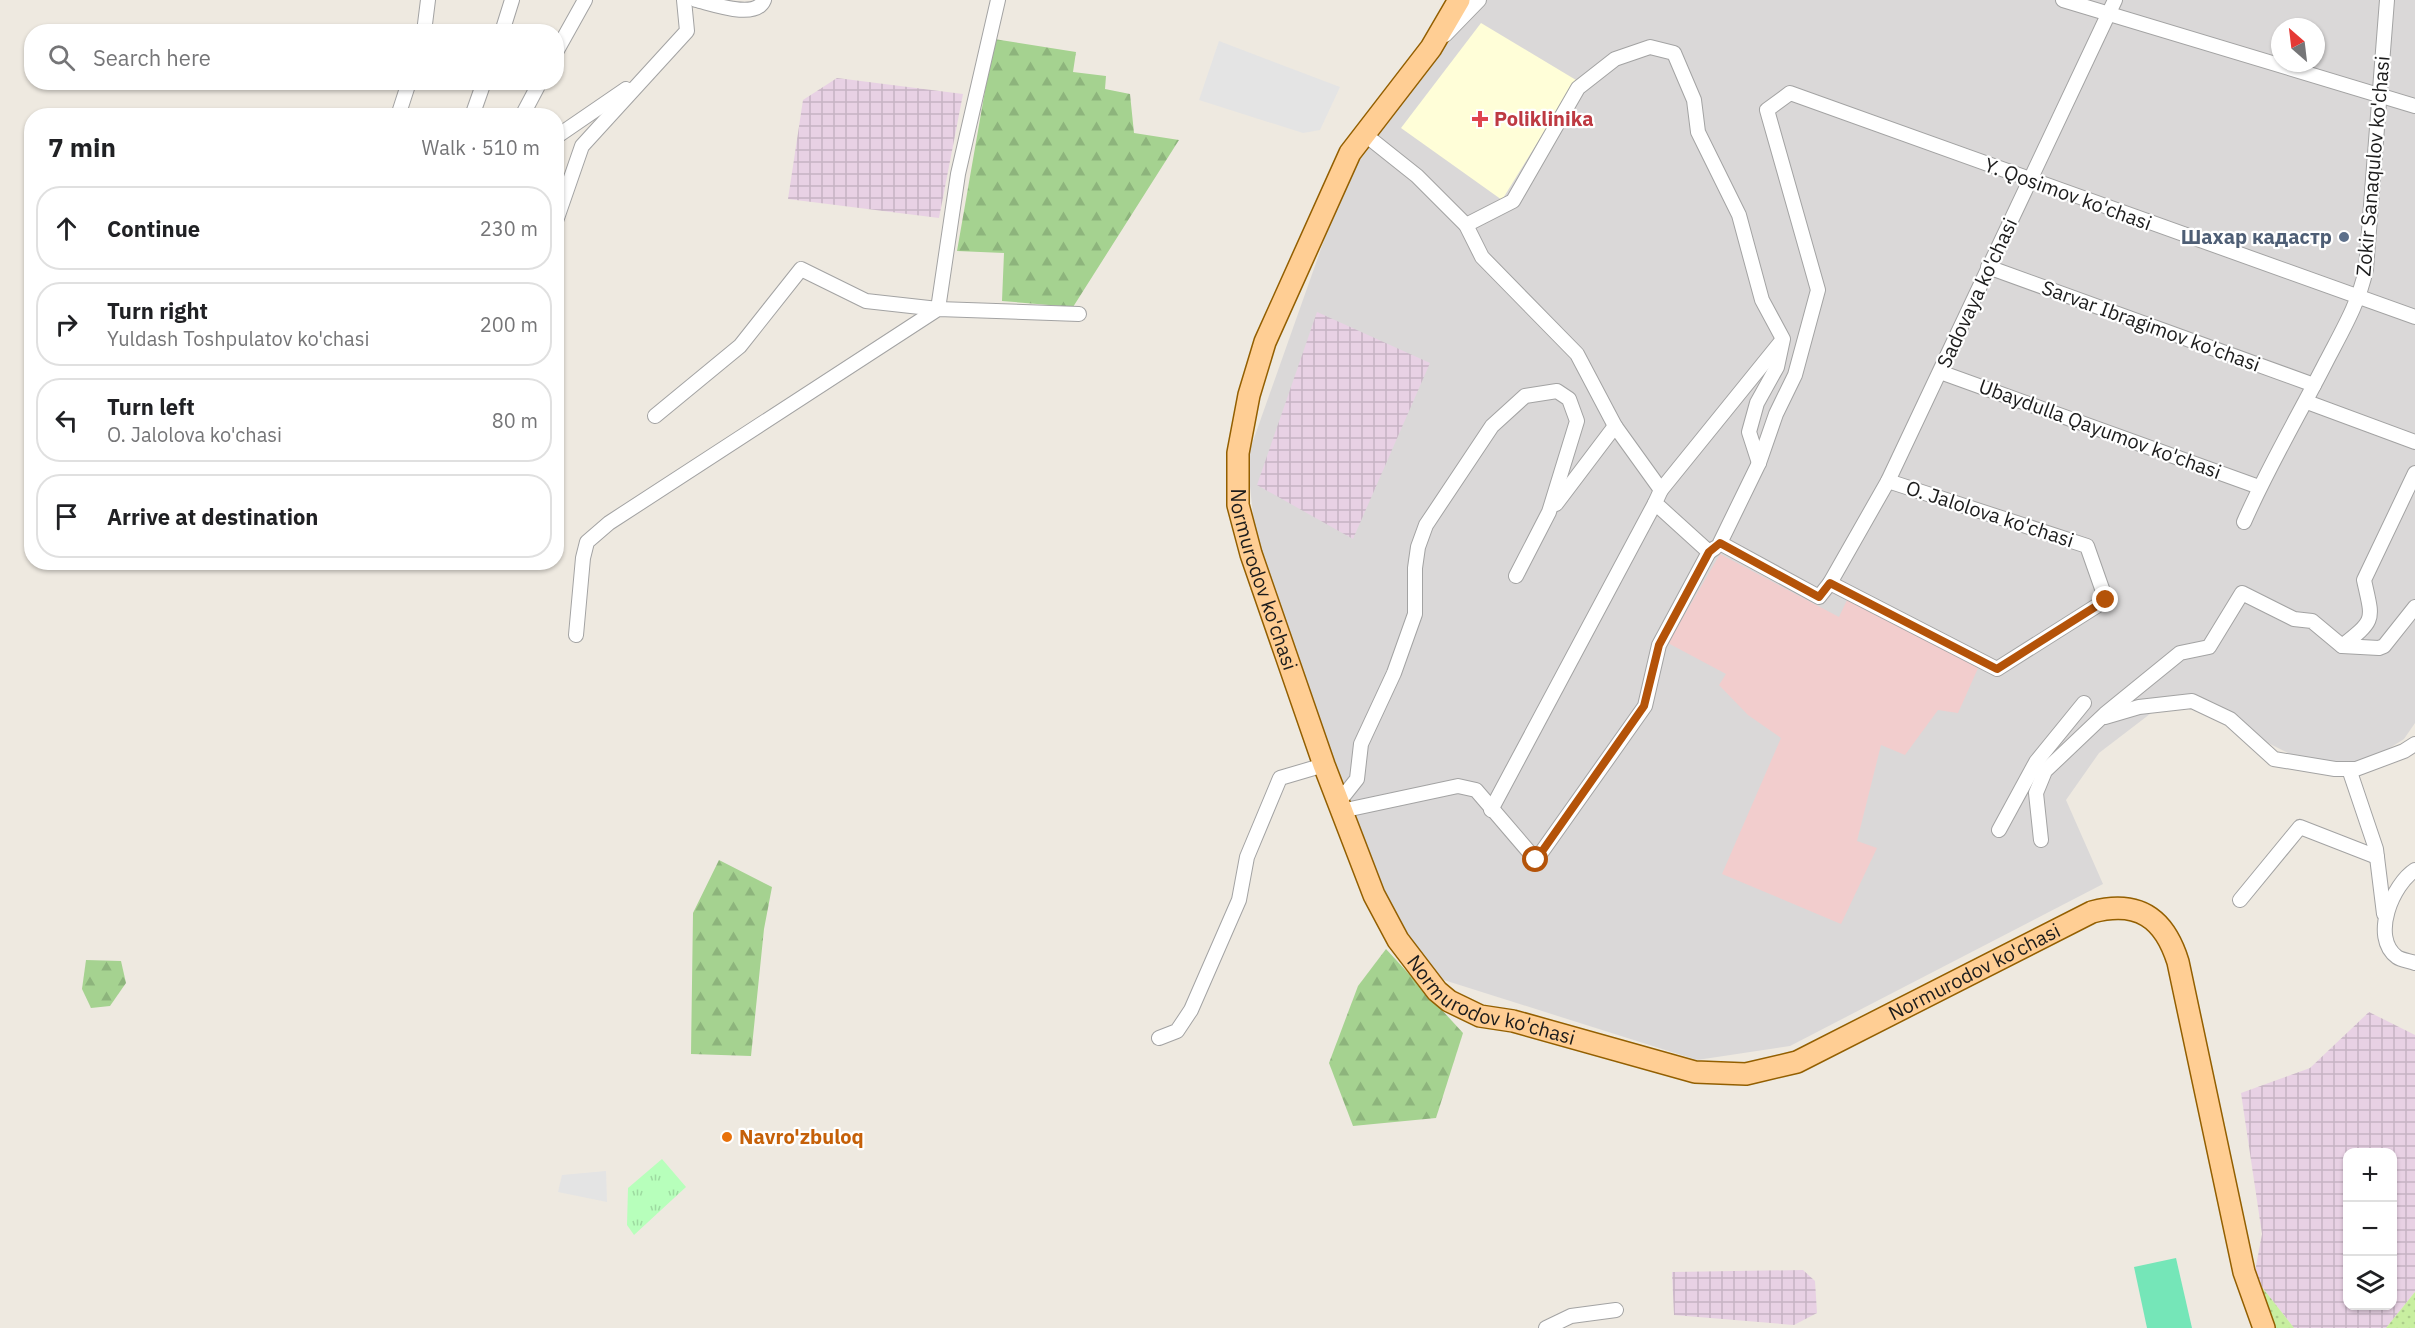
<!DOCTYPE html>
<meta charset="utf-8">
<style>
:root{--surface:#fff;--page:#f6f6f6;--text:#202124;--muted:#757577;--line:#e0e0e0}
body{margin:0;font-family:"IBM Plex Sans",sans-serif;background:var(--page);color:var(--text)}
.controls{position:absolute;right:18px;bottom:18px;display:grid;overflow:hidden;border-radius:12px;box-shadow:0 2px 4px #0004}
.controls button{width:54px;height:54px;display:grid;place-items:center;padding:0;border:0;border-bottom:2px solid var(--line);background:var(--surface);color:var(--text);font:30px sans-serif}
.compass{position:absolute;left:2271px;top:18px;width:54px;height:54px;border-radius:50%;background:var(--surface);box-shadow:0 2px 4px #0004;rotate:332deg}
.stop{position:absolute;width:18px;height:18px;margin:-14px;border:4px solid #b45309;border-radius:50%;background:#fff}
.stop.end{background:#b45309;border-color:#fff;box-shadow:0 2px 6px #0008}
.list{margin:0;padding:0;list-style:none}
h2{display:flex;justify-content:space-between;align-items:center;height:78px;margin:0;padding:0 24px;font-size:26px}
h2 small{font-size:20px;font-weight:400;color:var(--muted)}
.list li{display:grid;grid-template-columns:39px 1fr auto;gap:18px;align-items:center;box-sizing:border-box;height:84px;margin:0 12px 12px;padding:0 12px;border:2px solid var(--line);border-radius:24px}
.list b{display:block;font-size:22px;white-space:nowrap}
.list p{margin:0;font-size:20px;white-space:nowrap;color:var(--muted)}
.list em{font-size:20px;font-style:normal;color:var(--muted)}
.icon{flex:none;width:33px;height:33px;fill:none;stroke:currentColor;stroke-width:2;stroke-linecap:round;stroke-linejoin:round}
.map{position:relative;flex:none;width:2415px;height:1328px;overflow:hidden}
.search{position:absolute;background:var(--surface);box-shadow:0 2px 4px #0004;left:24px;top:24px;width:540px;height:66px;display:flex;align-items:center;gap:15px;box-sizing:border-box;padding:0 21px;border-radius:24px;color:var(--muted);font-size:22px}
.panel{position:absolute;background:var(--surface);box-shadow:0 2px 4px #0004;left:24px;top:108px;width:540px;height:462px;border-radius:24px}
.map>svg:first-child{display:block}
.residential{fill:#dad8d8;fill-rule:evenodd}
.commercial{fill:#f2cdcd}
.industrial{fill:url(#industrial-grid);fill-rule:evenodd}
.education{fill:#fffed8}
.grass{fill:url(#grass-dots)}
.forest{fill:url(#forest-firs)}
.park{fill:url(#park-tufts)}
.pitch{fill:#75e6b8}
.parking{fill:#e4e4e4}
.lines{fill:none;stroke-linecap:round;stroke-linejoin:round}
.minor-casing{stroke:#a3a3a3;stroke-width:16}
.primary-casing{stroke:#935f00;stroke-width:24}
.minor{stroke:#fff;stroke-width:14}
.primary{stroke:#ffce94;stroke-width:21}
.route{stroke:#b45309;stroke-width:8}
.health-dot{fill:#e0444e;stroke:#fff;stroke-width:2}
.service-dot{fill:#5c6f8a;stroke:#fff;stroke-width:2}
.food-dot{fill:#e8710a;stroke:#fff;stroke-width:2}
.labels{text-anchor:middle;stroke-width:4.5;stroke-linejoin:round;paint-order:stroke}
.health-label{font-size:20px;font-weight:bold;fill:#be3a42;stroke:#fff;text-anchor:start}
.street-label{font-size:20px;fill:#1c1c1c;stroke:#fff}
.service-label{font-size:20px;font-weight:bold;fill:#4e5e75;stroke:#fff;text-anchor:end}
.food-label{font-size:20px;font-weight:bold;fill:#c56008;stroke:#fff;text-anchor:start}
</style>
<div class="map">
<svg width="2415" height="1328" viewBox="0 0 2415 1328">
<defs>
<pattern id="industrial-grid" width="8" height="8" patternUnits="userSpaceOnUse" patternTransform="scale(1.5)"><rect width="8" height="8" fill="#e8d1e4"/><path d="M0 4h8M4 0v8" fill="none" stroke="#c6b3c3"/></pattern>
<pattern id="grass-dots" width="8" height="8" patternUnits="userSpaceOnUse" patternTransform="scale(1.5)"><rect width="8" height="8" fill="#c8efa0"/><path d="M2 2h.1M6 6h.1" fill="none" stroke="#abcc89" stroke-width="1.8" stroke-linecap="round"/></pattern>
<pattern id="forest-firs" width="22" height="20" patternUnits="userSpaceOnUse" patternTransform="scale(1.5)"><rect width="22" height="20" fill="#a5d290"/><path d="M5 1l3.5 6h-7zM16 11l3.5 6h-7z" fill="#8db47c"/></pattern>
<pattern id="park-tufts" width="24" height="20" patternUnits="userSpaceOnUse" patternTransform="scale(1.5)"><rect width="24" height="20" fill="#b7ffbb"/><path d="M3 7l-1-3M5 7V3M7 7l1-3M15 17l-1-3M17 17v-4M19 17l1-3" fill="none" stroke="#9ddaa0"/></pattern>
</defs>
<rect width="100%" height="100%" fill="#eee9e0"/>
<path class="residential" d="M1474 0H2415V723L2404 739 2366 763 2310 764 2206 712 2163 704 2099 753 2066 800 2103 884 1790 1046 1697 1060 1428 975 1376 878 1333 778 1256 543 1247 458 1345 181ZM2280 27H2316V63H2280Z"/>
<path class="commercial" d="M1720 554 1839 617 1847 600 1979 666 1958 713 1938 710 1905 755 1881 745 1857 841 1877 848 1841 924 1722 874 1781 738 1748 715 1719 685 1726 674 1668 643Z"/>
<g class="industrial">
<path d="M837 78 963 94 939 218 788 199 803 100Z"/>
<path d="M1317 312 1430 363 1353 539 1257 485Z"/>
<path d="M2369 1012 2415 1035V1292L2386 1328H2294L2254 1277 2262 1234 2241 1093 2310 1068ZM2348 1152H2392V1306H2348Z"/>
<path d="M1803 1270 1815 1281 1817 1313 1794 1325 1674 1315 1672 1272Z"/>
</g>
<path class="education" d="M1481 23 1576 80 1502 200 1401 128Z"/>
<g class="grass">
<path d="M2254 1277 2294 1328H2275Z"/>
<path d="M2415 1292V1328H2386Z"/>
</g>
<g class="forest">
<path d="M994 39 1076 52 1073 72 1106 76 1105 89 1130 94 1134 133 1179 140 1073 307 1002 301 1004 253 957 251Z"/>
<path d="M719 860 772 887 764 929 751 1056 691 1054 693 913Z"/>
<path d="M1386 949 1463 1033 1436 1118 1353 1126 1329 1063 1358 986Z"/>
<path d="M86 960 121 961 126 983 110 1006 91 1008 82 989Z"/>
</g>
<path class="park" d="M662 1159 686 1187 634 1235 627 1225 628 1188Z"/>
<path class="pitch" d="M2176 1258 2192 1328H2147L2134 1267Z"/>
<g class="parking">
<path d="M1219 41 1340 87 1320 130 1303 133 1199 100Z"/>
<path d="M606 1171 607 1202 558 1192 562 1175Z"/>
</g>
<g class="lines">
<defs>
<g id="minor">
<path d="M696 0C713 4 756 20 764 0"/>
<path d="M2063 0 2415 106"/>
<path d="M424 32 428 0"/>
<path d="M502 32 512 0"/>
<path d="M1445 35 1479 0"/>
<path d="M556 52 585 0"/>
<path d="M398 116 409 82"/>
<path d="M472 116 484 82"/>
<path d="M522 116 540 82"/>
<path d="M1363 133 1417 176 1466 225 1482 257 1577 354 1615 426 1661 490 1655 503 1709 552 1715 548"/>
<path d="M556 137 626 89"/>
<path d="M556 221 582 146 687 31 684 0"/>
<path d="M1466 225 1513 201 1578 88 1615 59 1650 47 1674 53 1694 100 1698 132 1739 215 1762 300 1783 339 1777 367 1757 403 1749 432 1759 463"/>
<path d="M1988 267 2314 385"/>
<path d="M1940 372 2259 487"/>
<path d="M2307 402 2415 442"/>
<path d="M655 416 740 346 801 269 866 301 938 309 958 174 998 0"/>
<path d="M1888 481 2087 546 2106 600 1997 669 1830 583 1819 597 1720 543 1759 463 1776 414 1795 375 1818 290 1767 110 1790 93 2415 317"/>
<path d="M1661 490 1780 343"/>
<path d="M1556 504 1615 426"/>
<path d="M2244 522C2268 467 2299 415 2326 362 2342 331 2359 303 2366 269L2387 0"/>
<path d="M1830 583 1888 481 2115 0"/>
<path d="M576 635 583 558 587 542 609 523 938 309 1079 314"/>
<path d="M2342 646C2376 619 2373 621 2364 580L2415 473"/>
<path d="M2105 717 2139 707 2192 701 2230 719 2274 759 2335 769H2356L2404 751 2415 744"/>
<path d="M2349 769 2376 849 2384 914"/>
<path d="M1338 803 1357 779 1361 744 1394 673 1415 614V568L1418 547 1426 525 1492 426 1525 396 1557 391 1569 399 1577 421 1549 512 1516 576"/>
<path d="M1491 810 1655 503"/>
<path d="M1341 811 1458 786 1476 790 1536 860 1645 706 1659 645 1709 552"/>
<path d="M1999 830 2036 762 2084 703"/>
<path d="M2041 840 2036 793 2045 771 2105 714 2180 653 2209 647 2242 593 2294 619 2312 621 2342 646 2379 648 2384 646 2415 607"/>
<path d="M2415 870C2393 884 2370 937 2397 957 2401 960 2410 961 2415 963"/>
<path d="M2240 900 2300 827 2377 857"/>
<path d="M1159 1038 1177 1031 1191 1010 1239 900 1247 857 1280 778 1324 765"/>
<path d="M1546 1328 1571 1316 1616 1310"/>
</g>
<g id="primary">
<path id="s1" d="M1459 0 1431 48 1350 153 1265 342 1249 395 1238 453V505L1251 554 1324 765 1374 895 1398 940 1437 991 1449 1001 1480 1016 1513 1021 1695 1072 1746 1074 1797 1062 2092 912C2138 900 2164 917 2178 962L2244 1272 2264 1328"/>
</g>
</defs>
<use href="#minor" class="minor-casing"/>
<use href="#primary" class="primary-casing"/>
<use href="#minor" class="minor"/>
<use href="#primary" class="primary"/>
</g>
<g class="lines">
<path class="route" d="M1536 860 1644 706 1659 645 1709 552 1720 543 1819 597 1830 583 1997 669 2106 600"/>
</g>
<path class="health-dot" d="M1477 110h6v6h6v6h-6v6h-6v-6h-6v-6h6z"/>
<circle class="service-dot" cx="2344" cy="237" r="6"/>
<circle class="food-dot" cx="727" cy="1137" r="6"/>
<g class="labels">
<g class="health-label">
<text x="1494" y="126">Poliklinika</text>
</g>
<g class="street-label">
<text transform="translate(2373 166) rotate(-85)" y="7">Zokir Sanaqulov ko'chasi</text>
<text transform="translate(2068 194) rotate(20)" y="7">Y. Qosimov ko'chasi</text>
<text transform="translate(1977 293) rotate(-65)" y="7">Sadovaya ko'chasi</text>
<text transform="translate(2151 326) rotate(20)" y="7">Sarvar Ibragimov ko'chasi</text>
<text transform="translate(2100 429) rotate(20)" y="7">Ubaydulla Qayumov ko'chasi</text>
<text transform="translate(1990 514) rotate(18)" y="7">O. Jalolova ko'chasi</text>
<text dy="7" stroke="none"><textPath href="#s1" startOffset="640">Normurodov ko'chasi</textPath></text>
<text dy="7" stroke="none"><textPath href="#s1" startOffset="1665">Normurodov ko'chasi</textPath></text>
<text dy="7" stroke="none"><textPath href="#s1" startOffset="1143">Normurodov ko'chasi</textPath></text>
</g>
<g class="service-label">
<text x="2332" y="244">Шахар кадастр</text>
</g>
<g class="food-label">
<text x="739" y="1144">Navro'zbuloq</text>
</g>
</g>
</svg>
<div class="controls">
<button>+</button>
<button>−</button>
<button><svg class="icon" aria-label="layers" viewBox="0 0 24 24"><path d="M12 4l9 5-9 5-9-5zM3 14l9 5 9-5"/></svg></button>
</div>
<svg class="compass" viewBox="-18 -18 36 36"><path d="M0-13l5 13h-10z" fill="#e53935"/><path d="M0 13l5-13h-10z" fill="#757577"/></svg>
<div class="stop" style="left:1536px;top:860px"></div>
<div class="stop end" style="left:2106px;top:600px"></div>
<div class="search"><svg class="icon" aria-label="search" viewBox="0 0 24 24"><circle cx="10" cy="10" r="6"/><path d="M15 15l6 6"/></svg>Search here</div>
<section class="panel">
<h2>7 min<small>Walk · 510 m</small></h2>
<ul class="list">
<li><svg class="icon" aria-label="ahead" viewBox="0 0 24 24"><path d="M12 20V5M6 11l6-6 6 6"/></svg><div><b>Continue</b></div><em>230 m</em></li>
<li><svg class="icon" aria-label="right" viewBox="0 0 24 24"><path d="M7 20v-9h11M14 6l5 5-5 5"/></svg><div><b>Turn right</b><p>Yuldash Toshpulatov ko'chasi</p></div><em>200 m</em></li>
<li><svg class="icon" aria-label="left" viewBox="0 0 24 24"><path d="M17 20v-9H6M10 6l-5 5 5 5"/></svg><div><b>Turn left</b><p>O. Jalolova ko'chasi</p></div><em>80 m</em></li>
<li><svg class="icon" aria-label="arrive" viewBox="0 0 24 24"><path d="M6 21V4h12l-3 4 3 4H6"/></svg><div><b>Arrive at destination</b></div></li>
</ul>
</section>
</div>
